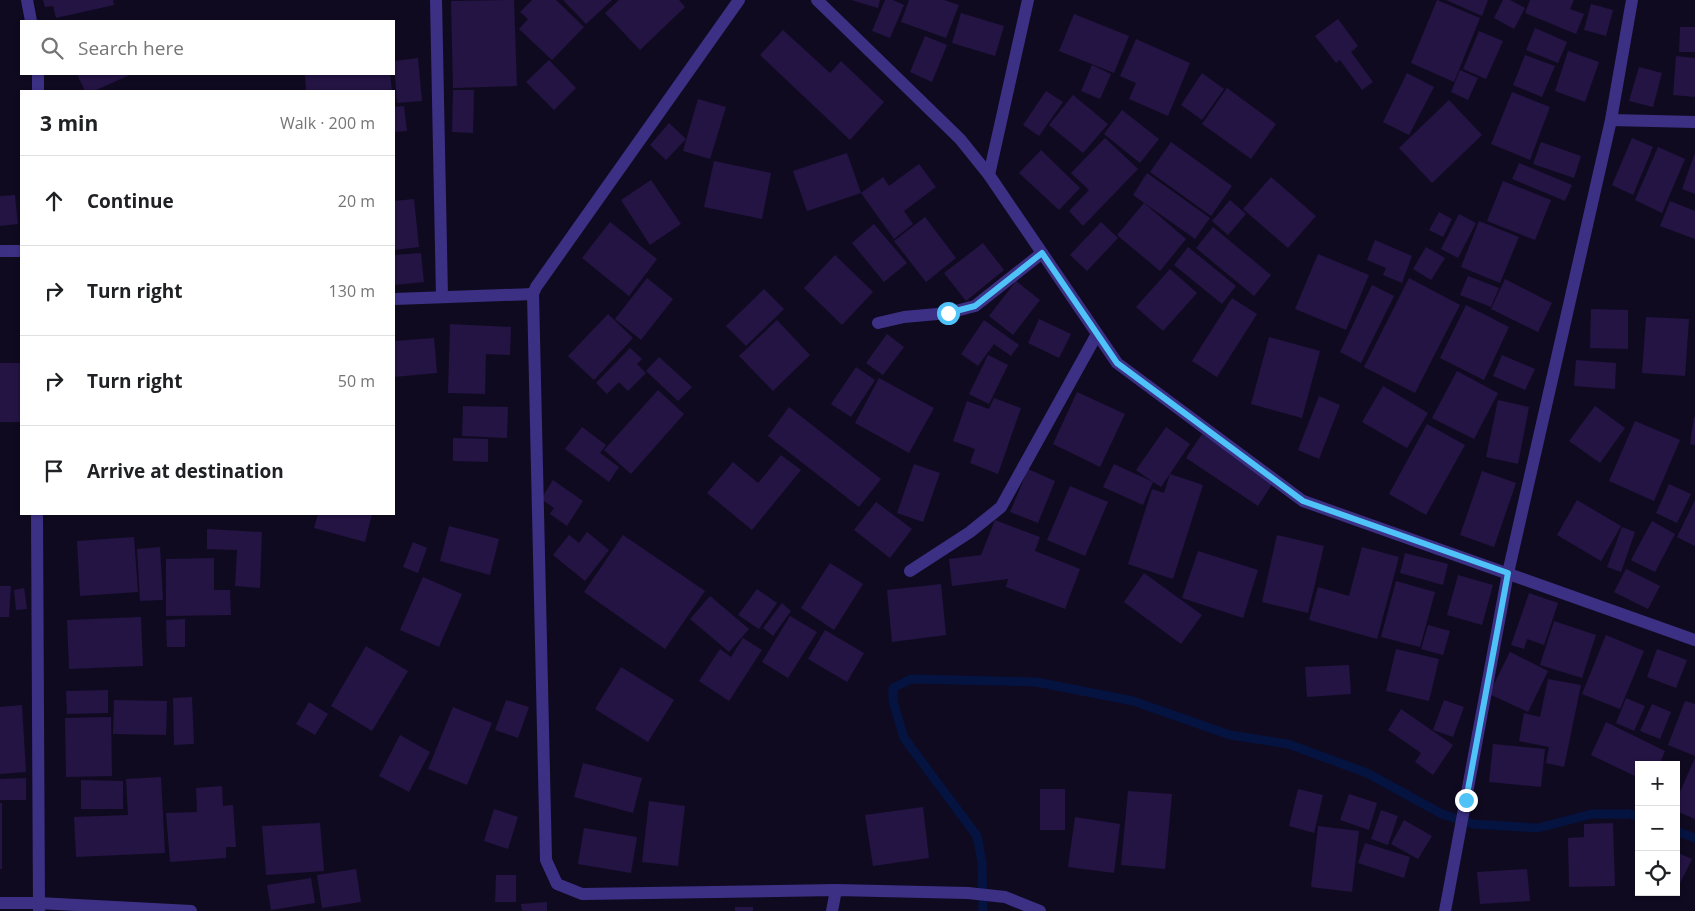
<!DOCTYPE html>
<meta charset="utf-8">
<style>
:root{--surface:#fff;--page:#f2f2f2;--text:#202124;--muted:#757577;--line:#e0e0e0}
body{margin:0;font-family:"Open Sans",sans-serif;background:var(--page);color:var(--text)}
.controls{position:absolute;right:15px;bottom:15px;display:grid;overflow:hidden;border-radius:0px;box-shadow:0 1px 4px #0004}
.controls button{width:45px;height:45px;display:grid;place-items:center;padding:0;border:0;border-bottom:1px solid var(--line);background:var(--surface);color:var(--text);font:25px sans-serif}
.stop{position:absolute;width:15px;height:15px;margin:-11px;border:4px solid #4fc3f7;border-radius:50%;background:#fff}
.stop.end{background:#4fc3f7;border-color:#fff;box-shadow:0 1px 5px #0008}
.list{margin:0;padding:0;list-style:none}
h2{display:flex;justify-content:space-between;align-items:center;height:65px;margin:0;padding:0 20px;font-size:21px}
h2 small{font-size:16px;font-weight:400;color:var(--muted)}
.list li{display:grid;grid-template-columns:32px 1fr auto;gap:15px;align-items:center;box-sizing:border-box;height:90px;padding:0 20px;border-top:1px solid var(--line)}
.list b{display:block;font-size:19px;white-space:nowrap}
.list em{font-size:16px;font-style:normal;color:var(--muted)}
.icon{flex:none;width:28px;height:28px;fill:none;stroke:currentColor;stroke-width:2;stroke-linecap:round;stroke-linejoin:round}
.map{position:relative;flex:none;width:1695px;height:911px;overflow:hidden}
.search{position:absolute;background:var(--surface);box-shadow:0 1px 4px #0004;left:20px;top:20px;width:375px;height:55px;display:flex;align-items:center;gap:12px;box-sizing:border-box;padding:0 18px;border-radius:0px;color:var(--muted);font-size:19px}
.panel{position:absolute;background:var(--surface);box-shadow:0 1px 4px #0004;left:20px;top:90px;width:375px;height:425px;border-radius:0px}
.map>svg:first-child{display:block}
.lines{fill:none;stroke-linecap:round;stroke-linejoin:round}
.stream{stroke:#041340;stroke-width:9}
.building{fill:#231443}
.minor{stroke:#3c3085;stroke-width:12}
.tertiary{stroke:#3c3085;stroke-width:12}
.route{stroke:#4fc3f7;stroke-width:6}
</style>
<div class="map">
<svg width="1695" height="911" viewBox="0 0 1695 911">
<rect width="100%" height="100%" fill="#100a20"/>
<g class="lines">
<g class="stream">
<path d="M1676 831 1695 838"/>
<path d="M983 911 982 862 977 836 904 738 893 701V688L911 679 1036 682 1133 701 1230 735 1288 744 1367 773 1442 814 1473 824 1538 828 1592 814H1630L1639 817"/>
</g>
</g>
<g class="building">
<path d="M43 0H113L114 5 56 18 53 6 45 7Z"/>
<path d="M514 0 517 86 453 88 451 1Z"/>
<path d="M532 0H556L584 27 552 60 519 29 528 19 520 12Z"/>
<path d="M563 0H612L586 24Z"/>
<path d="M619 0H679L685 7 640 50 605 13Z"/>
<path d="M851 0H880L878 8Z"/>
<path d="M885 0H893L904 5 890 38 872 31Z"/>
<path d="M909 0H944L959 5 946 38 901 22Z"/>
<path d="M1437 0 1480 18 1454 82 1411 63Z"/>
<path d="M1446 0H1488L1482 16Z"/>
<path d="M1503 0H1510L1525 8 1514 29 1494 18Z"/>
<path d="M1530 0H1574L1570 9 1584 14 1576 34 1525 13Z"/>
<path d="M1591 4 1613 10 1606 36 1584 30Z"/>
<path d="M961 13 1004 26 995 56 952 43Z"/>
<path d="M1074 14 1129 36 1114 73 1059 51Z"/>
<path d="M1338 19 1358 46 1351 52 1373 82 1362 90 1340 60 1336 63 1315 36Z"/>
<path d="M1680 27H1695V52H1679Z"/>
<path d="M1535 28 1567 42 1558 63 1526 50Z"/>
<path d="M783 30 830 73 841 61 884 102 850 140 760 55Z"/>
<path d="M1479 31 1503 41 1486 79 1463 69Z"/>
<path d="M925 36 947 45 932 82 910 72Z"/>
<path d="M1136 39 1190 63 1168 116 1129 99 1136 83 1120 76Z"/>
<path d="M1568 51 1599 62 1585 102 1555 91Z"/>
<path d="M1525 55 1555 66 1542 97 1513 85Z"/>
<path d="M1676 56 1695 58V97L1673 95Z"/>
<path d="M418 58 422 101 397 103 394 61Z"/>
<path d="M549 60 576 88 554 110 526 82Z"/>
<path d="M1092 65 1111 74 1100 99 1081 91Z"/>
<path d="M1639 67 1662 73 1653 107 1629 101Z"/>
<path d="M1460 70 1478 78 1468 100 1451 92Z"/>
<path d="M1202 73 1224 89 1202 120 1181 105Z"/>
<path d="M1407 73 1434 87 1409 135 1383 122Z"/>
<path d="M77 74H132L94 91H85Z"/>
<path d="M305 74H390L392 91H306Z"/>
<path d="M1227 88 1276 124 1251 159 1202 124Z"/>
<path d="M453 90H474L473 133 452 132Z"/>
<path d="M1046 91 1063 102 1039 136 1023 125Z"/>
<path d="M1512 92 1550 107 1530 160 1491 144Z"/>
<path d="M1073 95 1108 124 1083 153 1049 125Z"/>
<path d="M698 99 726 107 710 159 683 151Z"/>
<path d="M1449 100 1482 135 1432 183 1399 148Z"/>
<path d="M404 106 407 131 394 132V107Z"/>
<path d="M1122 110 1159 139 1140 163 1104 134Z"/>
<path d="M669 123 686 139 666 160 650 145Z"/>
<path d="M1105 138 1138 169 1083 226 1069 211 1089 190 1071 173Z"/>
<path d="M1632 138 1653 147 1633 195 1612 185Z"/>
<path d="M1171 142 1232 186 1211 216 1150 172Z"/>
<path d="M1541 142 1581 156 1574 178 1533 164Z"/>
<path d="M1658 147 1685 159 1662 213 1635 200Z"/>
<path d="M1041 150 1080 188 1059 210 1019 173Z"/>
<path d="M847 153 861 193 807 211 793 171Z"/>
<path d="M1695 153V194L1682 189Z"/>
<path d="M714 161 771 173 762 219 704 207Z"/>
<path d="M1519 163 1572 185 1565 201 1512 179Z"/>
<path d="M919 164 936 187 904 211 913 224 894 239 861 193 883 177 889 186Z"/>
<path d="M1147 173 1210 218 1195 239 1133 195Z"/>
<path d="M1271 177 1316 216 1288 248 1243 209Z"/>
<path d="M651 180 681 224 650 245 621 200Z"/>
<path d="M1503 181 1551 200 1535 240 1487 221Z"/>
<path d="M15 195 18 224 0 226V196Z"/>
<path d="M414 199 419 247 394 250V201Z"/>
<path d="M1230 200 1246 214 1228 235 1212 221Z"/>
<path d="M1670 201 1695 211V239L1660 226Z"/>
<path d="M1144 203 1186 239 1160 271 1117 235Z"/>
<path d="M1439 212 1452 219 1443 237 1429 230Z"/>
<path d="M1459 214 1476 223 1458 258 1441 249Z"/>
<path d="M925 217 956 258 926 282 894 241Z"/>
<path d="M1479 221 1519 237 1500 283 1461 267Z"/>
<path d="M610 222 657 259 629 296 582 258Z"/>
<path d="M1101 222 1118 238 1087 271 1070 255Z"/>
<path d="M874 224 907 263 884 282 852 243Z"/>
<path d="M1213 227 1271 275 1254 296 1196 248Z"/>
<path d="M1375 240 1412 256 1402 283 1383 275 1386 268 1367 260Z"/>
<path d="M983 243 1004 270 966 301 944 273Z"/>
<path d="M1188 247 1236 286 1222 304 1174 265Z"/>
<path d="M1426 247 1445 258 1431 280 1413 269Z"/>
<path d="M421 253 424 282 394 285V255Z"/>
<path d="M1318 254 1369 275 1346 330 1295 309Z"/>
<path d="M835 255 873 292 842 325 804 288Z"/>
<path d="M1170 269 1197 293 1163 331 1136 307Z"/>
<path d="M1468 276 1499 288 1491 307 1460 295Z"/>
<path d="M647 278 673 299 641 340 615 319Z"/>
<path d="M1409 278 1460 305 1415 393 1364 367Z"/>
<path d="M1505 279 1552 303 1538 332 1491 309Z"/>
<path d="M1016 281 1040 300 1013 335 989 316Z"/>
<path d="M1372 285 1394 296 1361 363 1340 352Z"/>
<path d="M764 289 784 309 746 346 726 326Z"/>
<path d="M1232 298 1257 314 1217 377 1192 361Z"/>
<path d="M1466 305 1509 327 1484 380 1440 358Z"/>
<path d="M1591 309 1628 310V349L1590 348Z"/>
<path d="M608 314 633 338 594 380 568 356Z"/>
<path d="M1646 317 1689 319 1685 376 1642 373Z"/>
<path d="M1039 319 1071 334 1059 358 1028 343Z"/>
<path d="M777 320 810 355 773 391 739 356Z"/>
<path d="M984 320 1019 345 1011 356 994 344 978 366 961 354Z"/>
<path d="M450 324 511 327 510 355 486 354 485 394 448 393Z"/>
<path d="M887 334 904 347 883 375 866 363Z"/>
<path d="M1269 337 1320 351 1302 418 1251 404Z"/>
<path d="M434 338 437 373 394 377V341Z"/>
<path d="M630 348 642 359 637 364 646 373 628 391 619 382 607 394 596 383Z"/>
<path d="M988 355 1008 365 989 404 969 394Z"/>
<path d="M1502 355 1535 369 1525 390 1493 376Z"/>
<path d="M659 357 692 387 678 401 646 371Z"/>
<path d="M1576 360 1616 363 1615 389 1574 386Z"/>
<path d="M0 363H20L21 422H0Z"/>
<path d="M856 367 875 380 851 417 831 404Z"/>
<path d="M1457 371 1498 393 1474 439 1432 418Z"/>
<path d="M879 378 934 408 909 453 855 423Z"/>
<path d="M1383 386 1428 413 1407 448 1362 422Z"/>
<path d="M658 390 684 414 631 474 604 450Z"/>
<path d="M1077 392 1125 414 1100 467 1053 444Z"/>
<path d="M1319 396 1340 405 1319 459 1298 450Z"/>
<path d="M994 398 1021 408 998 474 970 463 975 449 953 441 967 401 989 409Z"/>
<path d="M1498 400 1529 407 1518 464 1486 457Z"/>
<path d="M463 406 508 407 507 438 462 436Z"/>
<path d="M1595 406 1625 428 1600 463 1569 441Z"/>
<path d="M789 407 881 479 859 507 768 436Z"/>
<path d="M1694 417 1695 418V445L1690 444Z"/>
<path d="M1635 421 1680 440 1654 501 1609 481Z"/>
<path d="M1427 424 1465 445 1426 515 1389 494Z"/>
<path d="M582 427 606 445 600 453 619 467 609 482 565 449Z"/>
<path d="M1166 427 1190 444 1161 487 1153 482 1143 505 1103 487 1114 464 1153 482 1136 470Z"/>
<path d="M1202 434 1274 481 1258 506 1186 458Z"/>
<path d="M453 438 488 439V462L453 461Z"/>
<path d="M781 455 801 470 752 530 707 493 733 462 758 483Z"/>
<path d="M914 464 940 473 923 522 897 513Z"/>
<path d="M1028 469 1055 481 1038 523 1010 512Z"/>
<path d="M1482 471 1516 483 1494 547 1460 535Z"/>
<path d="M1170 474 1203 485 1173 579 1128 564 1152 489 1164 493Z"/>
<path d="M553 480 583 501 567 526 550 514 554 508 541 499Z"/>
<path d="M1669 484 1691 494 1677 523 1656 513Z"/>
<path d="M1070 486 1108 502 1085 556 1047 540Z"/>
<path d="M1577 500 1621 526 1601 561 1557 535Z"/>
<path d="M1695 500V546L1677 537Z"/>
<path d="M876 502 912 529 890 558 854 530Z"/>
<path d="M318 514H372L365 542 314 528Z"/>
<path d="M995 520 1040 537 1035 551 1080 569 1065 609 1006 587 1008 579 952 586 949 559 981 555Z"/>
<path d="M1652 521 1675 534 1655 572 1631 560Z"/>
<path d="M449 526 499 539 490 575 440 561Z"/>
<path d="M1622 527 1635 532 1621 572 1607 567Z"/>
<path d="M207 529 262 532 260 588 235 586 237 550 207 549Z"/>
<path d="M587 532 609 550 585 581 553 555 569 535 579 543Z"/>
<path d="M623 535 705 591 665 649 584 592Z"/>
<path d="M1277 535 1324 546 1308 613 1262 602Z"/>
<path d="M134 537 138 592 80 596 77 541Z"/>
<path d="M413 542 427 548 418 573 403 567Z"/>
<path d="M160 547 163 600 140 601 137 549Z"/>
<path d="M1362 547 1399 557 1377 639 1309 620 1318 587 1349 596Z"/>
<path d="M1198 551 1258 570 1243 618 1182 598Z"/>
<path d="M1405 553 1448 564 1443 585 1400 573Z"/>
<path d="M214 558V590H230L231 615 166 616V559Z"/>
<path d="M830 563 863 584 834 630 801 608Z"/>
<path d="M1626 569 1660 586 1648 609 1614 592Z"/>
<path d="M1144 573 1202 615 1181 644 1124 602Z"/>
<path d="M1458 575 1493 585 1482 625 1447 615Z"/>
<path d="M423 577 462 594 439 647 400 630Z"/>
<path d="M1396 581 1435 592 1420 647 1381 637Z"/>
<path d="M941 584 946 635 892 642 887 590Z"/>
<path d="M0 586H11L9 617H0Z"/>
<path d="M24 588 27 609 16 610 14 590Z"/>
<path d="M757 589 777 603 759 629 738 615Z"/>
<path d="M1529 593 1558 603 1544 645 1527 639 1524 649 1511 645Z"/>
<path d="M710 596 749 629 729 652 690 619Z"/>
<path d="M782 603 791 611 773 636 763 628Z"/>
<path d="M790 616 817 632 788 678 762 662Z"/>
<path d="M141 617 143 666 69 669 67 620Z"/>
<path d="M185 619V647H167L166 620Z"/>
<path d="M1554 621 1596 635 1582 678 1540 665Z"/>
<path d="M1428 625 1450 631 1443 655 1421 649Z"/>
<path d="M825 630 864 653 847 682 808 659Z"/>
<path d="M1606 635 1644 651 1620 709 1582 694Z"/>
<path d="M743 638 762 650 729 701 699 681 720 649 731 657Z"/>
<path d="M366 646 408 671 372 731 331 706Z"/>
<path d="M1396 649 1439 659 1429 701 1386 691Z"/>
<path d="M1657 649 1687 660 1676 688 1647 677Z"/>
<path d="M1510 652 1548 671 1528 712 1489 694Z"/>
<path d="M1349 665 1351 694 1307 697 1305 667Z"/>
<path d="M621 667 674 700 648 742 595 709Z"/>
<path d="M1548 679 1581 685 1564 767 1546 763 1549 747 1519 741 1524 713 1540 717Z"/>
<path d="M108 690V713L67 714 66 691Z"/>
<path d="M192 697 194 744 174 745 173 698Z"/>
<path d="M1626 698 1645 706 1634 731 1616 723Z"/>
<path d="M114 700 167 701 166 735 113 734Z"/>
<path d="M506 700 529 707 518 738 495 730Z"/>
<path d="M1444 700 1464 707 1453 737 1433 730Z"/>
<path d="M1685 701 1695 704V756L1668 745Z"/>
<path d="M309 702 328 714 315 735 296 724Z"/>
<path d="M1652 704 1671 712 1660 739 1640 731Z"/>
<path d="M22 705 26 772 0 774V707Z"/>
<path d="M453 707 492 723 467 785 428 769Z"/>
<path d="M1401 709 1453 745 1433 775 1415 762 1421 753 1388 730Z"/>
<path d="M111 717 112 776 66 777 65 718Z"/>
<path d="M1606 722 1665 751 1659 765H1639V778L1591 755Z"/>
<path d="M400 735 430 752 409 792 379 776Z"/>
<path d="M1493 744 1545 749 1541 787 1489 782Z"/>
<path d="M1695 758V819L1676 811V801Z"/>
<path d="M583 763 642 778 633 813 574 797Z"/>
<path d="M161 777 165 853 76 857 74 817 128 815 126 779Z"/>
<path d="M26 778V800H0V779Z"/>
<path d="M81 780 123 781V809H81Z"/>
<path d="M222 786 223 806 233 805 236 847H226V858L170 862 166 813 197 812 196 788Z"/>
<rect x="1040" y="789" width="25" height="41"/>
<path d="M1298 789 1323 795 1314 833 1289 826Z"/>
<path d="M1128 791 1172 794 1165 869 1121 865Z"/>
<path d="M1349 794 1377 803 1369 830 1340 820Z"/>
<path d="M649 801 685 806 678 866 642 862Z"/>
<rect x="0" y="803" width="2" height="66"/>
<path d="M923 807 929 858 873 866 865 815Z"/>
<path d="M494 809 518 817 508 849 484 841Z"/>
<path d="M1381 810 1398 816 1388 845 1371 839Z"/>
<path d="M1075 817 1120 824 1114 873 1068 867Z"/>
<path d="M1404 820 1432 836 1418 859 1391 844Z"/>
<path d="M320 823 324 871 266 875 262 826Z"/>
<path d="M1613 823 1615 886 1569 887 1568 838 1584 837V824Z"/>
<path d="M1318 826 1359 831 1352 892 1311 887Z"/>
<path d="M584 828 637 837 631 873 578 864Z"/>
<path d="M1365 843 1410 857 1404 878 1358 863Z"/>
<path d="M1676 852 1692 859 1678 887 1676 886Z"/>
<path d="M356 869 361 902 322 908 317 875Z"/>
<path d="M1527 869 1530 901 1480 904 1477 872Z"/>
<path d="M496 875H516V902H495Z"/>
<path d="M311 878 315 903 271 910 267 885Z"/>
<path d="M547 902V911H522L521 904Z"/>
<rect x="735" y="907" width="18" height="4"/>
</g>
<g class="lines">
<g class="minor">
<path d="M27 0 31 21"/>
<path d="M436 0 442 297"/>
<path d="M739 0 536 287 533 294 546 860 557 884 582 894 836 890 968 893 1005 897 1040 911"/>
<path d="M38 74V91"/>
<path d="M1611 120 1695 122"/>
<path d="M989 175 1028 0"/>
<path d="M0 251H21"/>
<path d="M394 299 533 294"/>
<path d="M878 323 904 317 948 313 975 306 1042 253"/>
<path d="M37 514 39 911"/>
<path d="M910 571 970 532 1001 507 1097 334"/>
<path d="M0 903H38L191 911"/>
<path d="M832 911 836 890"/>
<path d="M1445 911 1508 573 1611 120 1632 0"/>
</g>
<path class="tertiary" d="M817 0 960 139 989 175 1117 363 1303 501 1695 640"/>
</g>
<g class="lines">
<path class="route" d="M948 313 975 306 1042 253 1117 363 1303 501 1508 573 1466 800"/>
</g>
</svg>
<div class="controls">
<button>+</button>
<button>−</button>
<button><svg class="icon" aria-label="locate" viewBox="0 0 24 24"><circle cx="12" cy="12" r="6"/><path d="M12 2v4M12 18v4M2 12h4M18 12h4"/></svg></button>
</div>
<div class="stop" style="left:948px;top:313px"></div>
<div class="stop end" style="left:1466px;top:800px"></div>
<div class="search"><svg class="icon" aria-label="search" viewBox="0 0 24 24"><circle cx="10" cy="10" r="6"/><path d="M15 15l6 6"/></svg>Search here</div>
<section class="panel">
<h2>3 min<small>Walk · 200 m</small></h2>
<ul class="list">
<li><svg class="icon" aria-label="ahead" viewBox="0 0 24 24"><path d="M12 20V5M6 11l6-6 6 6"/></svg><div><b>Continue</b></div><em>20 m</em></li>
<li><svg class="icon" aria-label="right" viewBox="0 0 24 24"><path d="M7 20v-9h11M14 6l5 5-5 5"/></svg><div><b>Turn right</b></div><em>130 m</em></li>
<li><svg class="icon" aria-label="right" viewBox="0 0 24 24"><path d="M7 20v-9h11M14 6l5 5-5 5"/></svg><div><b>Turn right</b></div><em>50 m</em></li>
<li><svg class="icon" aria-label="arrive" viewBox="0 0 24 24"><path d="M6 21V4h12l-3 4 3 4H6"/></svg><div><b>Arrive at destination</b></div></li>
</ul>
</section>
</div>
